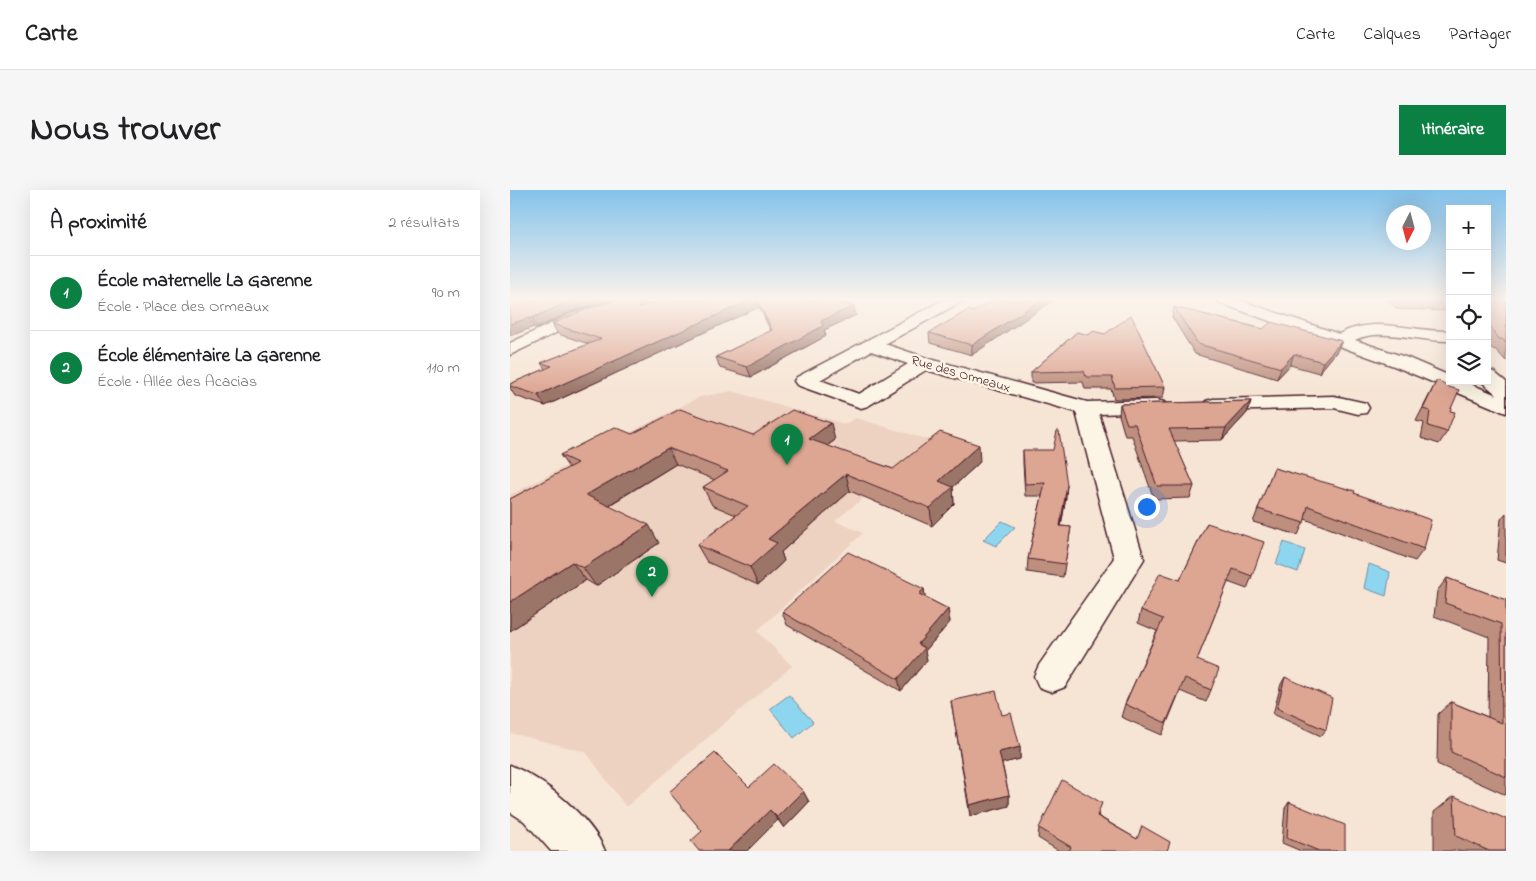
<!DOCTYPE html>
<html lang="fr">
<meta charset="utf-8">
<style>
:root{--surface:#fff;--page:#f6f6f6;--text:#202124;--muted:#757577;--line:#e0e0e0;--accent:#0b8043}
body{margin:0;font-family:"Indie Flower",sans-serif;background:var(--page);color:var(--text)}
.controls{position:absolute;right:15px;top:15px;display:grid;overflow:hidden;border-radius:0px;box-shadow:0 5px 20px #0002}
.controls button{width:45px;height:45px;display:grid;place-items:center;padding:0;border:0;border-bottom:1px solid var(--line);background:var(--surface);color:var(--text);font:25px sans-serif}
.compass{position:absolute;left:876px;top:15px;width:45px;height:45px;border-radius:50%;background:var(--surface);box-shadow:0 5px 20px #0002;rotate:186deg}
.you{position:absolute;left:636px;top:316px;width:18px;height:18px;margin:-12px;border:4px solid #fff;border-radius:50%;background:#1a73e8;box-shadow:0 0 0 8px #1a73e833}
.badge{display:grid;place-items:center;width:32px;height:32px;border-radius:50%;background:var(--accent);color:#fff;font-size:16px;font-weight:700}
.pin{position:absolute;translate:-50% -41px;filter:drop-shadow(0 1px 2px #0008)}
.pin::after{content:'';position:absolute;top:26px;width:18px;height:15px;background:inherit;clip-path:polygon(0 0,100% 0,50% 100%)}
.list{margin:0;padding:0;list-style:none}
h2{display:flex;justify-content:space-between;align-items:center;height:65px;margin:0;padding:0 20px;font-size:21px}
h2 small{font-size:16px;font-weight:400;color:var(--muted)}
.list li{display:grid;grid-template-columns:32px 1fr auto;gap:15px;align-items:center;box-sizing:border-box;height:75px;padding:0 20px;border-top:1px solid var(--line)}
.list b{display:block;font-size:19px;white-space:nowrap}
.list p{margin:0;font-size:16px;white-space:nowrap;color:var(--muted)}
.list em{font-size:16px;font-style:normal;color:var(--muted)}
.icon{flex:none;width:28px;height:28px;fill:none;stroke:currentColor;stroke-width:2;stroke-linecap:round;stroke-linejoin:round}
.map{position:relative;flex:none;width:996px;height:661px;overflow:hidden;border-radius:0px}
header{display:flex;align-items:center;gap:30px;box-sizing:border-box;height:70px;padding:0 25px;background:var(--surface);border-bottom:1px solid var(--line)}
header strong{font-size:24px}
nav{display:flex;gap:28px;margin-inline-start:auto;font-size:18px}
.intro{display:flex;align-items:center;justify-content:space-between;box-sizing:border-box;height:120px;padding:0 30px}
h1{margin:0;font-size:35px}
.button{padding:12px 22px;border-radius:0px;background:var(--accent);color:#fff;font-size:18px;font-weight:700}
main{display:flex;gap:30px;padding:0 30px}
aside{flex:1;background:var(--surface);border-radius:0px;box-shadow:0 5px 20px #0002}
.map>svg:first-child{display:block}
.built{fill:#eed2c1}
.water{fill:#8ed6ef;stroke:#738da1}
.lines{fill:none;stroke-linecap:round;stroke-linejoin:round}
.street-casing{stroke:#4a1f2b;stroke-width:3}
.secondary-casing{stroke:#4a1f2b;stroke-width:3}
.street{fill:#fcf5e5;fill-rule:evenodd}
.secondary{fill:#fcf5e5;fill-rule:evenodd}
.wall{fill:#be8f7e;stroke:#4a1f2b}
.shaded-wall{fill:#9b7467;stroke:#4a1f2b}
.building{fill:#dda693;stroke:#4a1f2b}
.labels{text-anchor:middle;stroke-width:5;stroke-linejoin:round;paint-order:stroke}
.far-street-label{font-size:14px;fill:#4a1f2b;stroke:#fcf5e5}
</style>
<header>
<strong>Carte</strong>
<nav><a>Carte</a><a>Calques</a><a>Partager</a></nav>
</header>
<div class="intro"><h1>Nous trouver</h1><a class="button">Itinéraire</a></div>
<main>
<aside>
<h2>À proximité<small>2 résultats</small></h2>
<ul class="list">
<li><span class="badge">1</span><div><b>École maternelle La Garenne</b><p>École · Place des Ormeaux</p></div><em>90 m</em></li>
<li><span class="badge">2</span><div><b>École élémentaire La Garenne</b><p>École · Allée des Acacias</p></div><em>110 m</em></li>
</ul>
</aside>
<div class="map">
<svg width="996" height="661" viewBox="0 0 996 661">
<rect width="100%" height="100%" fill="#f6e5d5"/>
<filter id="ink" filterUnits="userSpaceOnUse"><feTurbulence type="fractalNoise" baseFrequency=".02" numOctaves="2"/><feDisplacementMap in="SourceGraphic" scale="10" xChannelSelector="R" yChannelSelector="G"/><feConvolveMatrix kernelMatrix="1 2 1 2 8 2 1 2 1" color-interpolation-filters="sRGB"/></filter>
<g filter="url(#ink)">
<path class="built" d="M222 201 335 234 346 228 423 251 325 331 353 343 247 441 282 476 116 617 76 562 0 543V305L189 207Z"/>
<g class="water">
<path d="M492 331 505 337 486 356 473 350Z"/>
<path d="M774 352 795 360 788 382 766 374Z"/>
<path d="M859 374 880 382 876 406 854 398Z"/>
<path d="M279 505 303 532 284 548 260 519Z"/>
</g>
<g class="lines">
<defs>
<g id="street">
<path d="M103 110H125L122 113 73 130 0 165V153L61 124Z"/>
<path d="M433 110H452L449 113 375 154 420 169 577 212 647 210 654 212 658 216 654 220 647 222 589 224 634 369 555 497 542 502 529 497 524 486 529 475 604 368 566 222 416 180 358 216 351 218 287 195 284 191 287 187ZM361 161 398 174 349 204 310 190Z"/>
<path d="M824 206 856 213 859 218 856 223 848 224 824 218 703 221 696 219 692 215 696 211 703 209Z"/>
<path d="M0 575C34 589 81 627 95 661H41L14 631 0 622Z"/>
</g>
<path id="secondary" d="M707 110H729L829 144C865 125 902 142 940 141V151C912 152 869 137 845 150L898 168 940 186V191H953L987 205 971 191H977V180L984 182 996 192V223L884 176 710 113Z"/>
</defs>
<use href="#street" class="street-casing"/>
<use href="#secondary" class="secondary-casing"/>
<use href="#street" class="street"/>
<use href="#secondary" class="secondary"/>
</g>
<g class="wall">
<path d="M0 110H98L60 122 27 138 24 137Z"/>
<path d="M106 110H135L134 116 150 110H321L346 125 314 140 316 146 241 187 210 178 206 167 261 141 249 117 35 216 5 206 0 198V194L35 179 31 173 79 154 48 144 42 134Z"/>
<path d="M877 110H940V121L887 119Z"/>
<path d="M977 110H996V171L986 160 982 159 977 151Z"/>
<path d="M664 117 753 139 832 151 827 161 809 183 780 175 767 189 685 164 662 127Z"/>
<path d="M463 122 462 165 420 153 419 143Z"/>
<path d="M567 142 655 197 653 208 604 209 601 199H575L573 192 521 193V182Z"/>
<path d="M927 190 940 221 937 242 929 254 911 248 914 233 906 231Z"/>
<path d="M741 211 737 223 712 250 664 251 684 296 680 308 644 309 622 246H615L609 225 610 214Z"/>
<path d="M122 244 243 245 325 250 317 256 383 279 470 272 443 297 444 314 422 336 340 301 271 362 274 371 248 395 197 372 187 355 226 325 202 315 193 297 205 290 166 274 98 316 149 353 86 396 76 390 0 441V309L59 278 50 265Z"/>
<path d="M513 260 556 307 551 336 561 337 553 387 517 382 518 369 532 306H515L513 273Z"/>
<path d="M764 278 844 303 914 359 905 371 795 329 788 345 743 332Z"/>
<path d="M996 323V373L987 370 991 329Z"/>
<path d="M697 333 742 386 737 399 718 392 687 470 701 500 696 512 670 501 652 545 611 527 615 514 647 441 628 433 631 420 670 390Z"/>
<path d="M937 388 996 410V605L927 574 928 524 941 512 978 527 979 447 924 426 927 401Z"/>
<path d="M414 399 415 407 438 419 440 432 415 461 417 470 391 501 277 435 272 422Z"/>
<path d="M775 487 816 540 811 546 763 524 771 494Z"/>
<path d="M441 511 492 525 510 557V569L492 573 499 605V616L460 626Z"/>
<path d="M293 601 299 612 274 638 268 630 237 661H189Z"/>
<path d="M944 606 996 661H926L924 660V622Z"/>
<path d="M779 612 835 661H791L772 653 775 618Z"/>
<path d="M589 624 588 626 627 649 657 661H549L528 648 529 638Z"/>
</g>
<g class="shaded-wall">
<path d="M66 110H98L60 122 27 138 22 128 56 113Z"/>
<path d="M130 110H135V111L132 128 128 118Z"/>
<path d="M241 110H247L249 117 35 216 28 205Z"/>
<path d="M531 110H544L462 165V155Z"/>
<path d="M344 116 346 125 314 140 316 146 241 187 237 177 311 131Z"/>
<path d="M19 128 24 137 0 146V134Z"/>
<path d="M832 151 827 161 809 183 813 172Z"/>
<path d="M784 164 780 175 767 189 771 178Z"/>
<path d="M741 211 737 223 712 250 716 238Z"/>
<path d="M321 233 325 250 303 266 299 249Z"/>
<path d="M469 255 470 272 443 297 444 314 422 336 420 318 429 291Z"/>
<path d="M158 258 166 274 87 322 76 305Z"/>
<path d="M336 284 340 301 271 362 274 371 248 395 240 377 258 349Z"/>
<path d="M557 295 556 307 549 348 550 336Z"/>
<path d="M139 335 149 353 86 396 73 378Z"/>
<path d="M62 372 76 390 0 441V412Z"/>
<path d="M414 399 416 412 409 404Z"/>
<path d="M438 419 440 432 415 461 417 470 391 501 388 489 408 454Z"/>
<path d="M510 557V569L489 574V562Z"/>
<path d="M293 601 299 612 274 638 267 627Z"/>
<path d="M499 605V616L460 626 459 615Z"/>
<path d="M260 620 268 630 237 661H218Z"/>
</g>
<g class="building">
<path d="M0 110H66L56 113 22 128H19L0 134Z"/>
<path d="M106 110H130L128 118 150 110H241L28 205 0 196V194L42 176 31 173 91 149 42 134 69 122Z"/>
<path d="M247 110H321L344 116 311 131 313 136 237 177 206 167 262 140Z"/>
<path d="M482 110H531L462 155 419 143 458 120 463 122Z"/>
<path d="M896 110H940V112Z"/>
<path d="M977 110H996V153L992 149H989L977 132Z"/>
<path d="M664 117 753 139 761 132 832 151 813 172 784 164 771 178 688 154Z"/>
<path d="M621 125 655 197 605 198 602 187H576L574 181 521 182 567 142 579 145 583 141 595 144Z"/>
<path d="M927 190 936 196 949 200 940 221 945 222 937 242 918 236 920 221 913 219Z"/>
<path d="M741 211 716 238 659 239 684 296H647L625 234H617L610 214Z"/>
<path d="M170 219 243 245 282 220 321 233 299 249 383 279 430 242 469 255 429 291 443 297 420 318 336 284 258 349 267 353 240 377 187 355 238 316 193 297 218 281 158 258 76 305 139 335 73 378 62 372 0 412V309L67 273 50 265 105 237 122 244Z"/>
<path d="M547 241H549L557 295 550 336 561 337 555 374 518 369 535 293 515 294 513 260H543Z"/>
<path d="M764 278 845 301 844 303 921 330 914 359 798 316 794 333 748 319Z"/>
<path d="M697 333 754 352 742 386 723 379 687 470 709 479 701 500 675 488 656 533 615 514 653 429 631 420 650 383 670 390Z"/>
<path d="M338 362 414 399 409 404 438 419 408 454 415 458 388 489 272 422Z"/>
<path d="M937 388 996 410V587L941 562V512L992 533 991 434 935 413Z"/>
<path d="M775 487 822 508 816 540 767 518Z"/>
<path d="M486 501 492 525 501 523 510 557 489 562 499 605 459 615 441 511Z"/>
<path d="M205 563 239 597 264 574 293 601 267 627 260 620 218 661H189L181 651 192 641 159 602Z"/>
<path d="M552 590 592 613 587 626 627 649 632 636 660 652 657 661H559L561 657 529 638Z"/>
<path d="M944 606 996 629V661H979L946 646Z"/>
<path d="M779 612 835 635V661H809L777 648Z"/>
</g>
</g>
<linearGradient id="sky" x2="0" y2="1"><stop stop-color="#84c2eb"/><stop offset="0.54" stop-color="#fbf3ec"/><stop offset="1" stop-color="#fbf3ec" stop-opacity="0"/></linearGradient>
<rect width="996" height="202" fill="url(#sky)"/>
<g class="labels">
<g class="far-street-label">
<text transform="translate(451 183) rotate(16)" y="5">Rue des Ormeaux</text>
</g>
</g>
</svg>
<div class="controls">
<button>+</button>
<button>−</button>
<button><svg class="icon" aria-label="locate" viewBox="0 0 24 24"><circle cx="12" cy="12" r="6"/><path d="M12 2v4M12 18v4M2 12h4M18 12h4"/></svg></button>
<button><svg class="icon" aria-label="layers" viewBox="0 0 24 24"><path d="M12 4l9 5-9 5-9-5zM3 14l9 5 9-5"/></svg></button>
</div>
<svg class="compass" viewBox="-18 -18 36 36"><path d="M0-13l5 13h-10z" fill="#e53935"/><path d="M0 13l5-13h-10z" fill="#757577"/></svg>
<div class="you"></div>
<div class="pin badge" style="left:277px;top:275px">1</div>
<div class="pin badge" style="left:142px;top:407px">2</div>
</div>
</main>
